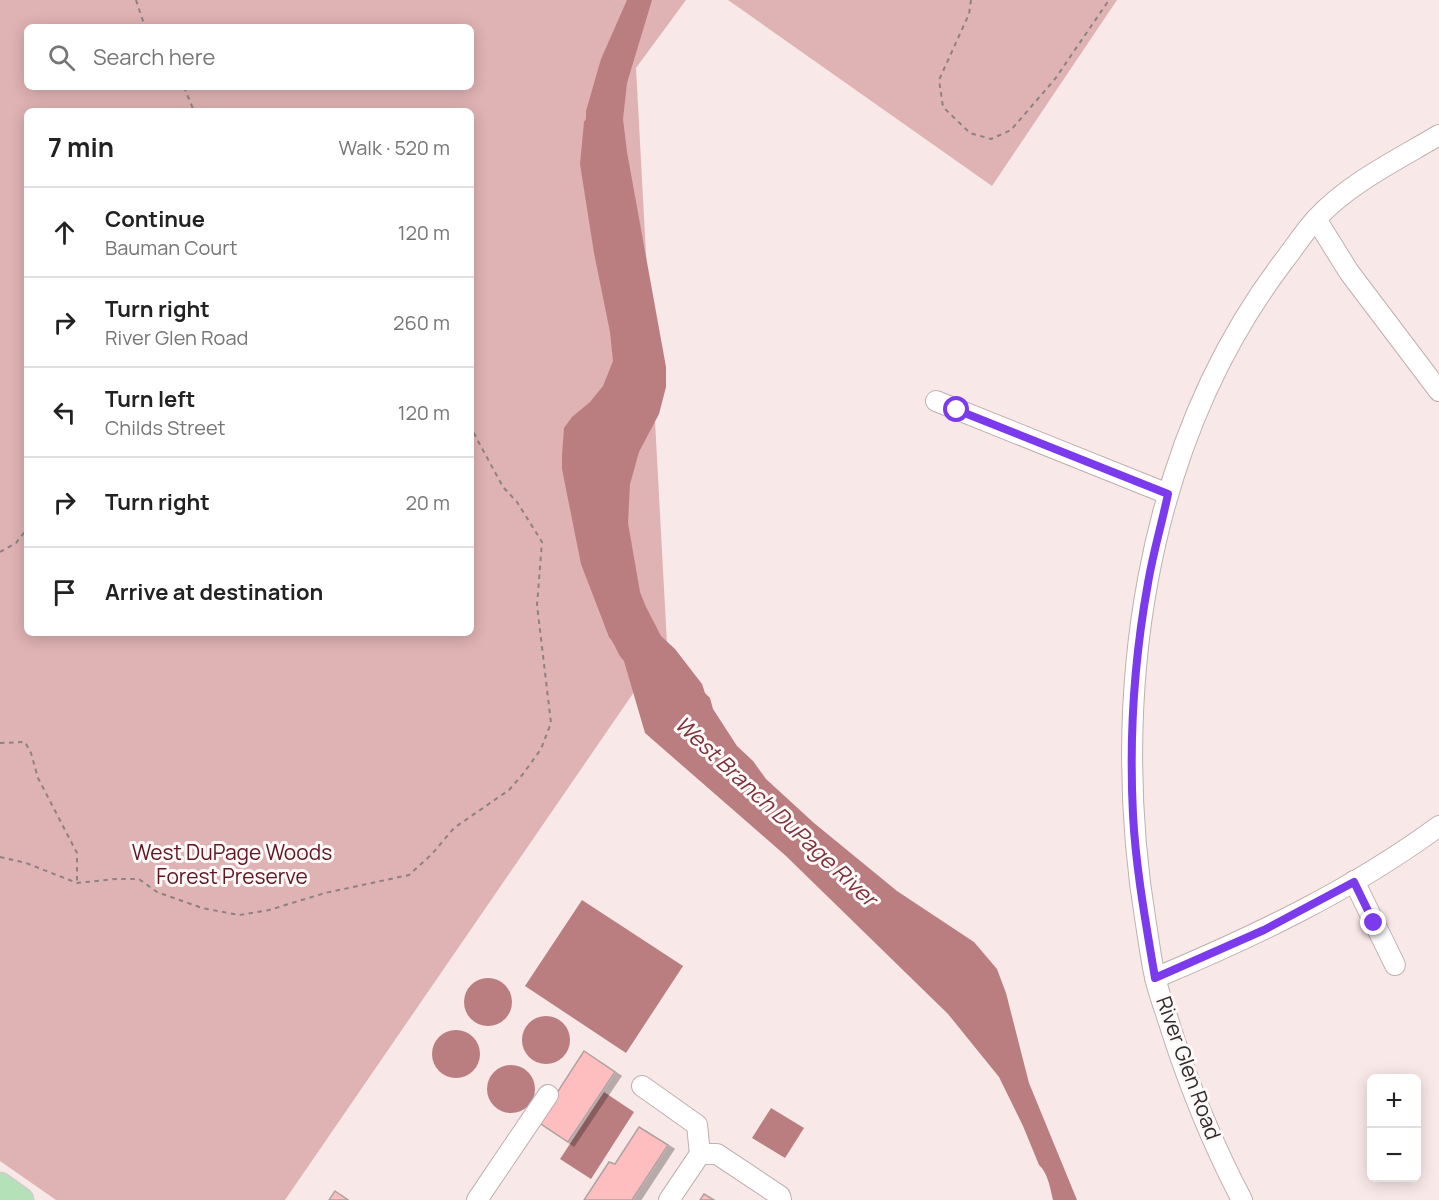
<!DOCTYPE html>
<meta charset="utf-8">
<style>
:root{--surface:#fff;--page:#f6f6f6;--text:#222;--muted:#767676;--line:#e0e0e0}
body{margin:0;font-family:Manrope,sans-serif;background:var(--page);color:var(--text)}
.controls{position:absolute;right:18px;bottom:18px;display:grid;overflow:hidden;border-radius:9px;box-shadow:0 3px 15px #0003}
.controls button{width:54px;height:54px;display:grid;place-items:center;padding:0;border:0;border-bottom:2px solid var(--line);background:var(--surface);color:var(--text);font:30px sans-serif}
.stop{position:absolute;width:18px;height:18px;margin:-14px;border:4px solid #7c3aed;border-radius:50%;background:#fff}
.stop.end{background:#7c3aed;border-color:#fff;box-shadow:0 2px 6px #0008}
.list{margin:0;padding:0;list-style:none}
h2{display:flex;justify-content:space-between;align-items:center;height:78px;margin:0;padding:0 24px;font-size:26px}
h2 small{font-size:20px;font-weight:400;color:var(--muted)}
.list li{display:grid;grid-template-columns:39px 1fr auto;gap:18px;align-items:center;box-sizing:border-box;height:90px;padding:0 24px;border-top:2px solid var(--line)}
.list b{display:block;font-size:22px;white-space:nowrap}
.list p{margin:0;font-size:20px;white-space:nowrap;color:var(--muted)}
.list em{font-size:20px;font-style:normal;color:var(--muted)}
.icon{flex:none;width:33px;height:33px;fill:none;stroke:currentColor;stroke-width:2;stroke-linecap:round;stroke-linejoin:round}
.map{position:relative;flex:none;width:1439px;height:1200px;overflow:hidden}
.search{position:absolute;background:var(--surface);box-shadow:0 3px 15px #0003;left:24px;top:24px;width:450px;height:66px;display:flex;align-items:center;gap:15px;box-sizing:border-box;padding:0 21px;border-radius:9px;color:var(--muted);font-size:22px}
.panel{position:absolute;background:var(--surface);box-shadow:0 3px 15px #0003;left:24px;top:108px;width:450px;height:528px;border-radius:9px}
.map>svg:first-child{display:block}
.green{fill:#dfb2b3;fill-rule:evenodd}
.water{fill:#bb7e80}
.building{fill:#febdbf;stroke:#b1a2a2;stroke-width:1.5;filter:url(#shadow)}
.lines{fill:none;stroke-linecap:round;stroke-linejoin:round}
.minor-casing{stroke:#bfb0b0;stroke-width:22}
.major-casing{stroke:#cdcccc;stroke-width:27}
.path{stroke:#8d8282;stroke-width:2;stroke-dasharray:4.5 4.5;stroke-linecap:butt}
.minor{stroke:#fff;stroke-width:20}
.major{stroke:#b5e1b9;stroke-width:24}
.route{stroke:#7c3aed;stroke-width:8}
.labels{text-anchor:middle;stroke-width:6;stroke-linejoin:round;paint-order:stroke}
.park-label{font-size:21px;fill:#601621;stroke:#fdf9f9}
.street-label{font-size:21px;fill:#302a2a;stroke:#fdf9f9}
.water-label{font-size:22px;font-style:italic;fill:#7e3239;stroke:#fdf9f9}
</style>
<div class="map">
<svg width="1439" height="1200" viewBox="0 0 1439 1200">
<defs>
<filter id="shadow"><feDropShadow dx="6" dy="4" stdDeviation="0" flood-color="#0004"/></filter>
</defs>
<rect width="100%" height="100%" fill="#f9e8e8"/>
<g class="green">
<path d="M0 0H686L636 68 667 644 285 1200H56L0 1161ZM27 27H471V87H27ZM27 111H471V633H27Z"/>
<path d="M728 0H1117L992 186Z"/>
</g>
<g class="water">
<path d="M627 0H652L627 83 623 119 627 152 666 367V387L659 414 639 452 630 484 628 523 640 592 646 607 661 636 675 649 702 684 705 693 710 698 713 709 737 746 753 761 766 779 814 823 897 891 974 942 997 969 1006 993 1029 1083 1077 1200H1053C1050 1188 1048 1173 1039 1165L1023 1126 999 1077 948 1014 786 856 645 733 624 661C617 654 616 645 609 637L581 564 562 469V455L564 428 572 417 590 402 603 386 613 361 610 332 594 253 580 164 584 122 586 119V111L601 59Z"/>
<path d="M582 900 683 966 626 1053 525 986Z"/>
<circle cx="488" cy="1002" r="24"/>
<circle cx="546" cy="1040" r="24"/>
<circle cx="456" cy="1054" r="24"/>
<circle cx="511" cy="1089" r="24"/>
<path d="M604 1092 634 1112 591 1179 560 1159Z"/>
<path d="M771 1108 804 1128 785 1158 752 1138Z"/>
</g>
<g class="building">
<path d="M584 1051 615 1072 568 1142 538 1122Z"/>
<path d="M639 1127 668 1145 632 1200H584L609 1162 615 1164Z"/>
<path d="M335 1191 348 1200H329Z"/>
<path d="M704 1194 714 1200H700Z"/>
</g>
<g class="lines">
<defs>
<g id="minor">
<path d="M1316 219 1349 272 1439 391"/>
<path d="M936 401 1168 494"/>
<path d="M1354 881 1395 965"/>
<path d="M1155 978C1255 936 1352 890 1439 826"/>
<path d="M642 1086 697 1125 700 1154"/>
<path d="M477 1200 548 1095"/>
<path d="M669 1200 700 1154H717L780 1196 781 1200"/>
<path d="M1242 1200C1213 1145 1190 1088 1171 1029 1166 1012 1159 995 1155 977 1151 960 1149 942 1146 924 1109 701 1143 447 1283 262 1294 248 1304 232 1316 219 1349 183 1397 160 1439 135"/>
</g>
<path id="major" d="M0 1185 21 1200"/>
</defs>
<use href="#minor" class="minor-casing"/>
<use href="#major" class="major-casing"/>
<g class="path">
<path d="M136 0 145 27"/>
<path d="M971 0 969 14 939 80 943 107 970 133 991 139 1011 130 1055 79 1109 0"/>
<path d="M184 87 194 111"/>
<path d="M0 552 16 543 27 529"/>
<path d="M0 743 25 742 31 753 38 778 77 853V882"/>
<path d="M0 857 26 863 77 883 115 879H139L157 892 202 908 239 915 269 910 325 893 409 875 432 854 454 828 509 790 523 774 541 749 551 723 537 605 542 542 517 502 503 487 471 428"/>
</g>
<use href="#minor" class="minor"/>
<use href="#major" class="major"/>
</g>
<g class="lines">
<path class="route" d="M957 410 1168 494C1162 523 1153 553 1148 583 1134 660 1129 737 1133 815 1136 870 1146 924 1155 978L1264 930 1354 882 1374 923"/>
</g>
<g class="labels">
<g class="park-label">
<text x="232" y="860">West DuPage Woods<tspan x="232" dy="24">Forest Preserve</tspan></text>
</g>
<g class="street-label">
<text transform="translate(1188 1068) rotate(70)" y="7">River Glen Road</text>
</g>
<g class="water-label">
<text transform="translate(776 811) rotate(43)" y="8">West Branch DuPage River</text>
</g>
</g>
</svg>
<div class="controls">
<button>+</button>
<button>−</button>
</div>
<div class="stop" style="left:957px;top:410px"></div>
<div class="stop end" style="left:1374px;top:923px"></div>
<div class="search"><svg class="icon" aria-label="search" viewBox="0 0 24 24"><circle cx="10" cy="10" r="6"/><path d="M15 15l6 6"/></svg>Search here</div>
<section class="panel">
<h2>7 min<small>Walk · 520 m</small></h2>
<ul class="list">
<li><svg class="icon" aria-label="ahead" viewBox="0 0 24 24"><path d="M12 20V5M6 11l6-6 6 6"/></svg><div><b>Continue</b><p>Bauman Court</p></div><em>120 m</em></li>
<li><svg class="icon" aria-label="right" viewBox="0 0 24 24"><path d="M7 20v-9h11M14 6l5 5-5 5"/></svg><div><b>Turn right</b><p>River Glen Road</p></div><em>260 m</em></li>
<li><svg class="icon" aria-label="left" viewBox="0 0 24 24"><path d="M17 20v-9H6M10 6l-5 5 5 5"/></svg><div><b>Turn left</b><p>Childs Street</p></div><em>120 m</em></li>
<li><svg class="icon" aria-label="right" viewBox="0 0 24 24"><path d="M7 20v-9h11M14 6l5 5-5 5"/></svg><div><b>Turn right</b></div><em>20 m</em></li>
<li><svg class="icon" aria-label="arrive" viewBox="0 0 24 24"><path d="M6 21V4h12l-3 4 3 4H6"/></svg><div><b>Arrive at destination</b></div></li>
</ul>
</section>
</div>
